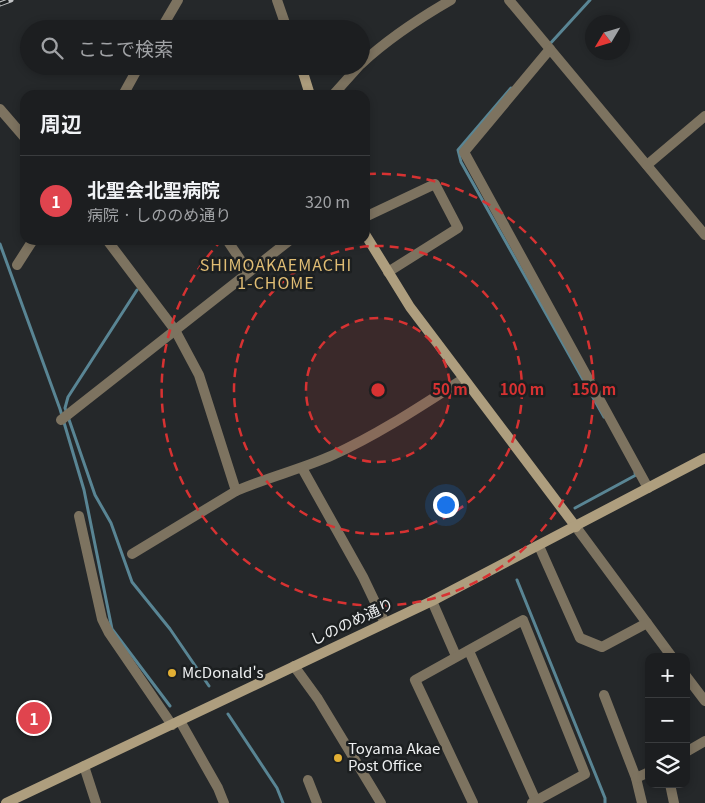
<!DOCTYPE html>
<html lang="ja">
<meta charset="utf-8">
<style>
:root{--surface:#1c1e20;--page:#252729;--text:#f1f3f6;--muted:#a0a2a5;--line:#3a3c3e;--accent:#2563eb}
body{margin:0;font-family:Georgia,"Noto Sans JP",serif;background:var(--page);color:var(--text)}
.controls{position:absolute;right:15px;bottom:15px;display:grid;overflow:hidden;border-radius:10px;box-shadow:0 2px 8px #0003}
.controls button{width:45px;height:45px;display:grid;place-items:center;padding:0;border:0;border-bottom:1px solid var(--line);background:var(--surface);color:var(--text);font:25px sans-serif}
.compass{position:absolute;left:585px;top:15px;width:45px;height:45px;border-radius:50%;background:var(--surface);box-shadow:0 2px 8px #0003;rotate:232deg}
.you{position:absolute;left:445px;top:504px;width:18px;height:18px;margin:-12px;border:4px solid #fff;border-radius:50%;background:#1a73e8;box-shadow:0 0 0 8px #1a73e833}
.badge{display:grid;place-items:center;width:32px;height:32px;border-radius:50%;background:var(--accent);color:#fff;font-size:16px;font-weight:700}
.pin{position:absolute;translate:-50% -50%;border:2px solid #fff;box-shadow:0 1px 5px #0006}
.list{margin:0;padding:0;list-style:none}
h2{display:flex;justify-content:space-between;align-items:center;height:65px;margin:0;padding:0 20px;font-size:21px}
h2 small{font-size:16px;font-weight:400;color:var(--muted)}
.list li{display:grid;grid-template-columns:32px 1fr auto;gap:15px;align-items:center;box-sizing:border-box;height:90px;padding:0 20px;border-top:1px solid var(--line)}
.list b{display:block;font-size:19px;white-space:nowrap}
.list p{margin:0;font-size:16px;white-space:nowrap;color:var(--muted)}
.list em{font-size:16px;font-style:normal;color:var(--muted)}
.icon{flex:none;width:28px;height:28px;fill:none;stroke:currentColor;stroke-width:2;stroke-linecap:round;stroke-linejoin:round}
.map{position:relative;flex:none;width:705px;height:803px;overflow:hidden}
.search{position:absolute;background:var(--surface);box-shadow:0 2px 8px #0003;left:20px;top:20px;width:350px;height:55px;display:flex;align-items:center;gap:12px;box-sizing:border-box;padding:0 18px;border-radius:28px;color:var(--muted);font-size:19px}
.panel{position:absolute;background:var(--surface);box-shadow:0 2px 8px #0003;left:20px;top:90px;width:350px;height:155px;border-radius:15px}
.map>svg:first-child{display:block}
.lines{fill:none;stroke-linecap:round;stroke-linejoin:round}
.stream{stroke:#598594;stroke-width:3}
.street{stroke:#7d7360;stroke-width:10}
.secondary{stroke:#ae9e7e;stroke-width:10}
.rail-casing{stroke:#c1c3c4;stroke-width:5}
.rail{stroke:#1c1f20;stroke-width:3;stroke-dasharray:9;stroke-linecap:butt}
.ring{fill:none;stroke:#d73232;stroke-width:2.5;stroke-dasharray:9 6}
.poi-dot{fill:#e2af34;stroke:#1c1f20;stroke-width:2}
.labels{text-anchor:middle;stroke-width:5;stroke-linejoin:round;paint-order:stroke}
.street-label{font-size:15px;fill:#edeff0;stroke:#1c1f20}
.poi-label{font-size:15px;fill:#edeff0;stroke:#1c1f20;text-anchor:start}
.neighbourhood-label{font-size:16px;letter-spacing:1px;fill:#e0bd74;stroke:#1c1f20}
.centre{fill:#d73232;stroke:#1c1f20;stroke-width:2.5}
.ring-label{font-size:15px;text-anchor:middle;font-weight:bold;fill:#d73232;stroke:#1c1f20;stroke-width:5;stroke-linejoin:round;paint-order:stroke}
</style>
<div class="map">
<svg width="705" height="803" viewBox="0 0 705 803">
<rect width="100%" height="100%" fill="#25282a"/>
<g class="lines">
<g class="stream">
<path d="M548 46 590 0"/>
<path d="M511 88 458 150 461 162 604 417"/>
<path d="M0 244 60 409 84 490 112 629 170 706"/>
<path d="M137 290 68 397 65 408 95 495 111 523 132 582 170 629 209 686"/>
<path d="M575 508 636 475 635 473"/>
<path d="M517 580 605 798V803"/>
<path d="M228 714 277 788 283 803"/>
</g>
<g class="street">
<path d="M277 0 287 29"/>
<path d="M509 0 705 235"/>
<path d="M161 29 178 0"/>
<path d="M550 49 464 152 648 488"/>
<path d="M361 64C389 38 418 19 451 0"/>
<path d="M123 95 139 66"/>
<path d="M333 95 359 66"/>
<path d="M0 109 25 138"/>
<path d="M647 165 705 116"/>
<path d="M365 217 435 184 458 228 388 272"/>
<path d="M107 240 175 330 199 375 236 491C268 477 302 469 333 455 379 434 421 406 463 379"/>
<path d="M227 240 248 271"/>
<path d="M17 265 33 240"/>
<path d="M61 420 290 240"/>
<path d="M302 468 363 577 385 623"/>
<path d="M79 516 102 619 109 633 172 725"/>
<path d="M576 527 672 657"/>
<path d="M539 546 580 638 602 647 647 623"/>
<path d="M132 554 236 491"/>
<path d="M432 601 456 656"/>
<path d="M469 651 536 801"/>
<path d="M294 666 318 699 381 803"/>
<path d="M686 676 705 701"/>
<path d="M604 695 636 778 642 803"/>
<path d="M180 721 218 788 224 803"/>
<path d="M686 752 705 741"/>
<path d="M84 766 96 803"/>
<path d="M636 778 649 772"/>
<path d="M308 780 317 803"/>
<path d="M670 784 674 803"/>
<path d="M473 803 415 680 523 620 585 774 532 803"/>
</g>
<g class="secondary">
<path d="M301 66 310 95"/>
<path d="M365 234 410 307 576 527"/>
<path d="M6 803 432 601 705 458"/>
</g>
<defs>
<path id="rail" d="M0 4 11 0"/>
</defs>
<use href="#rail" class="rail-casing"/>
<use href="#rail" class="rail"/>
</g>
<circle cx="378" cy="390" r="72" fill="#d73232" fill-opacity=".12"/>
<g class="ring">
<circle cx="378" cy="390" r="72"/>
<circle cx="378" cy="390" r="144"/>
<path d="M367 174A216 216 0 1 1 221 241"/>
</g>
<g class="poi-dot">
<circle cx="172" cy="673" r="5"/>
<circle cx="338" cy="758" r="5"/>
</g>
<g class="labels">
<g class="street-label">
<text transform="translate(352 622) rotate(-25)" y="5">しののめ通り</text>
</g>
<g class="poi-label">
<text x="182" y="678">McDonald's</text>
<text x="348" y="754">Toyama Akae<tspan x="348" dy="17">Post Office</tspan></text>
</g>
<g class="neighbourhood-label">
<text x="276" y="271">SHIMOAKAEMACHI<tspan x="276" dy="18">1-CHOME</tspan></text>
</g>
</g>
<circle cx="378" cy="390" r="8" class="centre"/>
<g class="ring-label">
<text x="450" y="395">50 m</text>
<text x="522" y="395">100 m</text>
<text x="594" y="395">150 m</text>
</g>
</svg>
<div class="controls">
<button>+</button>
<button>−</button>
<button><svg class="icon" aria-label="layers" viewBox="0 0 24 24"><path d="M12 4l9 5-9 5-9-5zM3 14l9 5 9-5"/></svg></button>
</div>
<svg class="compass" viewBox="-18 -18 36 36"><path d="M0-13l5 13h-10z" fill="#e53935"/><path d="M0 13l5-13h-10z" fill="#a0a2a5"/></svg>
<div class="you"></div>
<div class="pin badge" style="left:34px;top:718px;background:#e0444e">1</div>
<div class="search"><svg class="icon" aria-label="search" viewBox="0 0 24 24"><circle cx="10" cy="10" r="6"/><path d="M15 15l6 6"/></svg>ここで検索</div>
<section class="panel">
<h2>周辺<small></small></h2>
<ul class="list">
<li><span class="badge" style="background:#e0444e">1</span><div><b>北聖会北聖病院</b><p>病院 · しののめ通り</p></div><em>320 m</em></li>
</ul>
</section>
</div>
